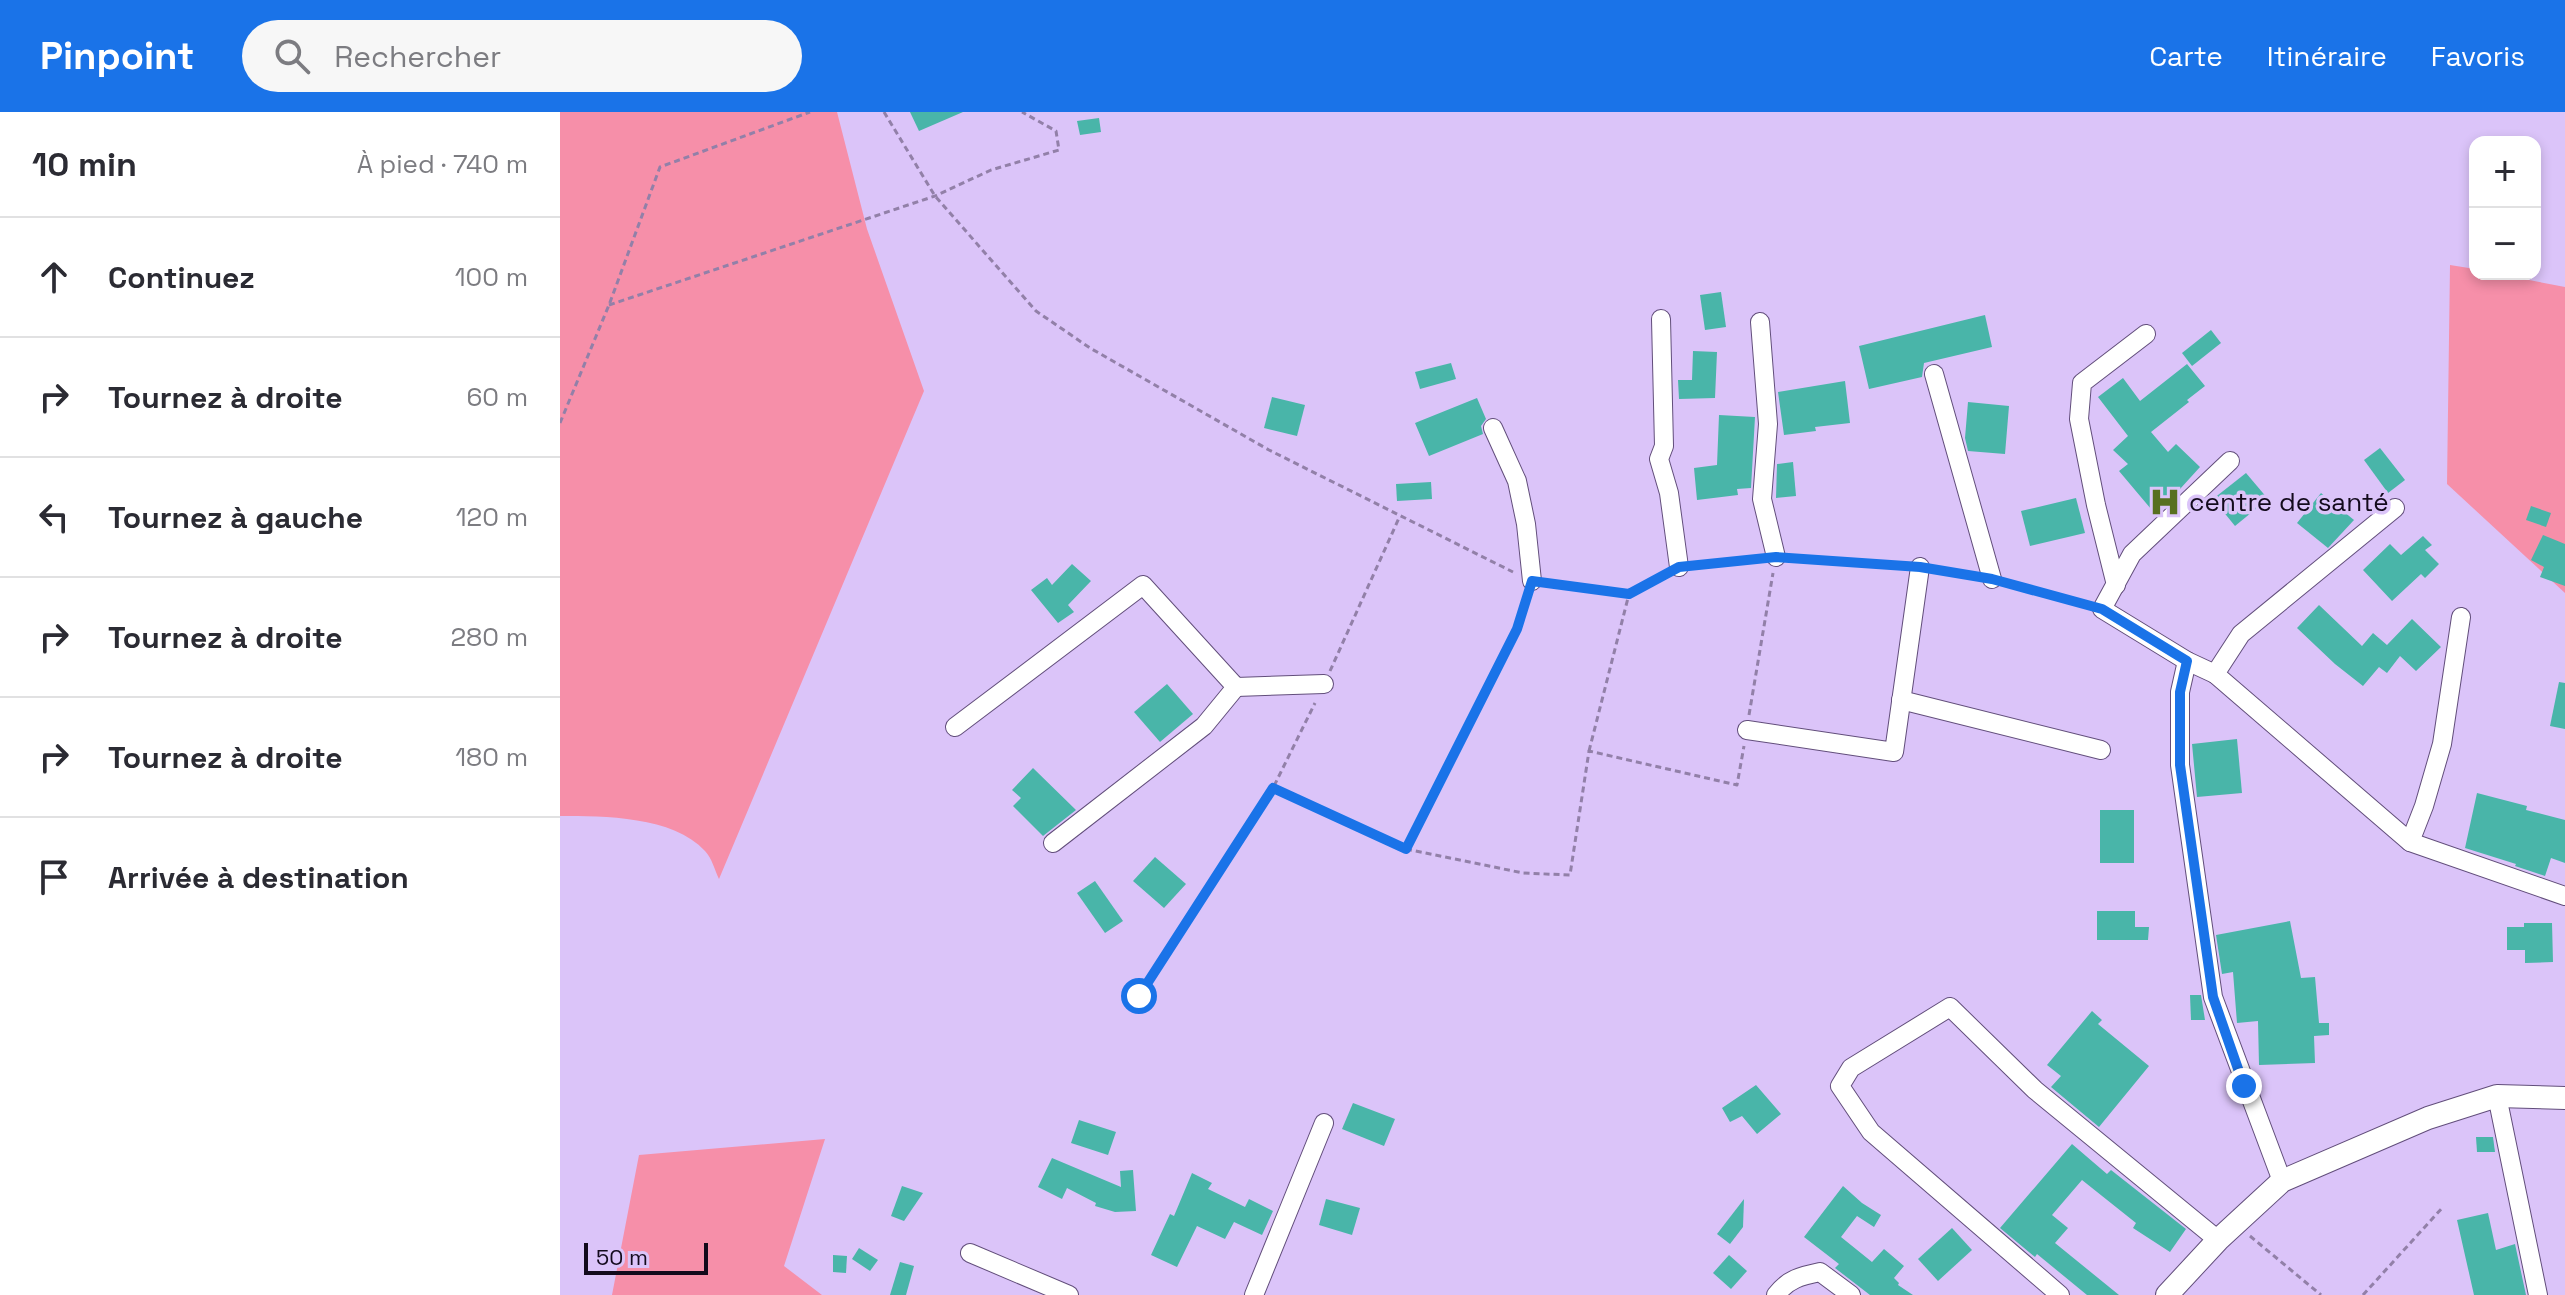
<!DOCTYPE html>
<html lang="fr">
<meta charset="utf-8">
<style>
:root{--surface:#fff;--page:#f7f7f7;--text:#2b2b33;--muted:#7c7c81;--line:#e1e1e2;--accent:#1a73e8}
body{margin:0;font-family:"Space Grotesk",sans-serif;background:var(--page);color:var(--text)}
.controls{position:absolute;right:24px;top:24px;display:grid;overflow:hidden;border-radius:16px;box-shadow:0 4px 12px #0003}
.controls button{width:72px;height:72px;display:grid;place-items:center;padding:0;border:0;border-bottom:2px solid var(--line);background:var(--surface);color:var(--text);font:40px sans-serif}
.scale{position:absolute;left:24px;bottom:20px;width:124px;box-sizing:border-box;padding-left:8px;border:4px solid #130a1c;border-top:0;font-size:22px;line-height:28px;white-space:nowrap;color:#130a1c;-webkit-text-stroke:6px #dbc4f9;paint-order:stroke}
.stop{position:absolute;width:24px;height:24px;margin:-18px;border:6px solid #1a73e8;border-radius:50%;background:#fff}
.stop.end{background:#1a73e8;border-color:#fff;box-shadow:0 2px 8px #0008}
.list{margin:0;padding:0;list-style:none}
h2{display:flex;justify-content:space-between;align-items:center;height:104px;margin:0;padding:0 32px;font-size:34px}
h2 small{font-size:26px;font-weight:400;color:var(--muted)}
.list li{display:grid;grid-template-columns:52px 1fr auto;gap:24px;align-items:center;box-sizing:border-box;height:120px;padding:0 32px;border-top:2px solid var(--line)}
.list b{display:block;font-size:30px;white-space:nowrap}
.list em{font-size:26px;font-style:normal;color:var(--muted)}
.icon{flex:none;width:44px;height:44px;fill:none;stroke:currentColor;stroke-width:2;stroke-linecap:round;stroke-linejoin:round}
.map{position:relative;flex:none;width:2005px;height:1183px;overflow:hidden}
header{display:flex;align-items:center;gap:48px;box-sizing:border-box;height:112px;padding:0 40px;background:var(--accent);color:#fff}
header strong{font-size:38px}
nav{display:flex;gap:44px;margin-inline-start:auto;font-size:28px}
.search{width:560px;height:72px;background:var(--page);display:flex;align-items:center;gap:20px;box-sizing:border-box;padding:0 28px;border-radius:44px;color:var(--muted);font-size:30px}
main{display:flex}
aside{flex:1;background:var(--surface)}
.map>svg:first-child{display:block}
.green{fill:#f68fa9}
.building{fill:#49b5a9}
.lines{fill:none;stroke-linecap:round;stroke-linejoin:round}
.minor-casing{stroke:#624e7b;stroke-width:20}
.tertiary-casing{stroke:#624e7b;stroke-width:24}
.path{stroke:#9280a8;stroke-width:3;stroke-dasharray:6 4;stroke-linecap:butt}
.minor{stroke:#fff;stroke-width:18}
.tertiary{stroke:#fff;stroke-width:22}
.route{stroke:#1a73e8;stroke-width:10}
.labels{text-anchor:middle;stroke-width:7;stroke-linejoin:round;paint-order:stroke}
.poi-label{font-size:26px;fill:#130a1c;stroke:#dbc4f9;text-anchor:start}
</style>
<header>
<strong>Pinpoint</strong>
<div class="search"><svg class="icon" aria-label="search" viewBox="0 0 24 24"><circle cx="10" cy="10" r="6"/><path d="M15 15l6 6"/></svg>Rechercher</div>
<nav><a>Carte</a><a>Itinéraire</a><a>Favoris</a></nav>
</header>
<main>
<aside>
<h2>10 min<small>À pied · 740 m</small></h2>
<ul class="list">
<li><svg class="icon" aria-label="ahead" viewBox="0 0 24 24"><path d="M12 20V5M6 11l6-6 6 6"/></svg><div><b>Continuez</b></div><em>100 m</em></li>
<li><svg class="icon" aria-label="right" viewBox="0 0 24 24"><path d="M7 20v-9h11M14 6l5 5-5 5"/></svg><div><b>Tournez à droite</b></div><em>60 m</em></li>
<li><svg class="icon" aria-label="left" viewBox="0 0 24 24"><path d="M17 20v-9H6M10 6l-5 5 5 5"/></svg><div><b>Tournez à gauche</b></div><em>120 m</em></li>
<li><svg class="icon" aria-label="right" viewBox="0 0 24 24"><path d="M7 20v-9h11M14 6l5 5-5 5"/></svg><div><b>Tournez à droite</b></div><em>280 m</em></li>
<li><svg class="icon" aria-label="right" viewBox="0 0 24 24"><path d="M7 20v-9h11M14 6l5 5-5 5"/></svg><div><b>Tournez à droite</b></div><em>180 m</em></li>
<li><svg class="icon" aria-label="arrive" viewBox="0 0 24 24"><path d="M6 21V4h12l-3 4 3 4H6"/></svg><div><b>Arrivée à destination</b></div></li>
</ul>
</aside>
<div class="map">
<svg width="2005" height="1183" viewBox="0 0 2005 1183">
<rect width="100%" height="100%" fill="#dbc4f9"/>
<g class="green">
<path d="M0 0H277L307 117 364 279 159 767C155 759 152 746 145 739 113 704 44 704 0 704Z"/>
<path d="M1890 153 1915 157V162H1938L2005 175V481L1887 372Z"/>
<path d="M265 1027 224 1154 262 1183H52L79 1043Z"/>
</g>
<g class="building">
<path d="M350 0H403L359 19Z"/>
<path d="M539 6 541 20 520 23 517 9Z"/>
<path d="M1161 180 1166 215 1145 218 1140 183Z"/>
<path d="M1425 203 1432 235 1364 251 1362 265 1309 277 1299 234Z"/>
<path d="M1651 218 1661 231 1632 254 1622 241Z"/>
<path d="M1133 239 1157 240 1155 286 1119 287 1118 268H1132Z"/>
<path d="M891 251 896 267 860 277 855 260Z"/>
<path d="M1627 252 1645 274 1627 288 1629 290 1591 320 1608 340 1616 332 1640 355 1600 399 1595 393 1591 397 1559 359 1568 352 1553 338 1568 324 1538 285 1563 266 1580 289Z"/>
<path d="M1285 269 1290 311 1255 315 1256 319 1224 323 1218 280Z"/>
<path d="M712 285 745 293 737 324 704 316Z"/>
<path d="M917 286 926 307 921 314 923 322 869 344 855 311Z"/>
<path d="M1408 290 1449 294 1445 342 1408 339 1405 326Z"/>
<path d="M1159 303 1195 305 1191 376 1177 377 1178 383 1137 388 1134 356 1157 353Z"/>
<path d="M1820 336 1845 368 1828 381 1804 348Z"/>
<path d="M1233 350 1236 384 1216 386 1217 352Z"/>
<path d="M1686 361 1708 387 1675 414 1653 387Z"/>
<path d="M871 370 872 387 837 389 836 372Z"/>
<path d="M1761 381 1794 408 1768 436 1737 411Z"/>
<path d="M1516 386 1525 421 1470 434 1461 399Z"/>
<path d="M1971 394 1991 401 1986 415 1966 408Z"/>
<path d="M1983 423 2005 432V474L1980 465 1984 455 1971 448Z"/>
<path d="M1863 424 1872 433 1865 438 1879 452 1865 466 1861 462 1832 489 1803 458 1830 432 1841 443Z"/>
<path d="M512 452 531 469 508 493 514 500 498 511 471 478 487 466 492 473Z"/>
<path d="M1759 493 1802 534 1813 521 1827 533 1852 507 1881 535 1856 559 1840 544 1827 561 1819 555 1803 574 1775 552 1737 516Z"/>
<path d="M1999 570 2005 571V617L1990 614Z"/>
<path d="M607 572 633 602 600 630 574 600Z"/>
<path d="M1677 627 1682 681 1637 685 1632 632Z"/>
<path d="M473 656 516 698 483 724 453 694 461 686 452 678Z"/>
<path d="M1917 681 1967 694 1966 698 2005 708V751L1991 746 1985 764 1955 754 1956 752 1905 736Z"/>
<rect x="1540" y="698" width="34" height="53"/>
<path d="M595 745 626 772 604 796 573 769Z"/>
<path d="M535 769 563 809 545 821 517 781Z"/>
<path d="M1537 799H1575V815H1589L1588 828H1537Z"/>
<path d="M1730 809 1741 866 1755 865 1759 911H1769V923L1754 924 1755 951 1699 953 1698 909 1677 911 1673 860 1662 862 1656 823Z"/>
<path d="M1964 811H1992L1993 850 1965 851V838H1947V815H1964Z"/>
<path d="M1630 883H1641L1645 908H1631Z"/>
<path d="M1532 899 1542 908 1538 912 1589 954 1539 1015 1491 975 1501 964 1487 953Z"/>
<path d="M1196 973 1221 1002 1197 1022 1182 1004 1170 1010 1162 996Z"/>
<path d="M793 991 835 1007 824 1034 782 1017Z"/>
<path d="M519 1008 556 1020 548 1043 511 1031Z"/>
<path d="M1916 1025H1933L1935 1040H1917Z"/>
<path d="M1512 1032 1547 1062 1551 1058 1626 1117 1610 1140 1573 1116 1576 1111 1522 1068 1492 1103 1508 1116 1495 1131 1559 1183H1527L1477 1142 1475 1145 1440 1116Z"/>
<path d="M492 1046 561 1075 560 1059 573 1058 576 1099 555 1100 535 1094 536 1091 507 1076 502 1087 478 1075Z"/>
<path d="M632 1061 652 1071 648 1077 685 1095 689 1087 713 1099 702 1123 674 1110 665 1127 637 1114 617 1155 591 1143 610 1102 614 1104Z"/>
<path d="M342 1074 363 1081 344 1109 331 1104Z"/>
<path d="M1283 1074 1302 1091 1321 1103 1314 1115 1297 1104 1281 1125 1312 1150 1324 1137 1344 1154 1334 1166 1339 1171 1338 1173 1353 1183H1310L1275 1156 1279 1152 1244 1125Z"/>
<path d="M766 1087 800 1096 792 1123 759 1113Z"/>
<path d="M1184 1087 1183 1115 1170 1132 1157 1122Z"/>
<path d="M1928 1101 1936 1138 1955 1132 1966 1183H1914L1897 1108Z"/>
<path d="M1392 1116 1412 1138 1378 1169 1358 1147Z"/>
<path d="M299 1136 318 1148 310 1159 292 1147Z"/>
<path d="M273 1143 287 1144 286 1161 273 1160Z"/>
<path d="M1169 1143 1187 1159 1171 1177 1153 1161Z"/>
<path d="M340 1150 354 1154 346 1183H330Z"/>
</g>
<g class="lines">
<defs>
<g id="minor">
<path d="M1101 207 1104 334 1099 347 1109 381 1119 455"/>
<path d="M1200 210 1208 312 1202 387 1216 445"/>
<path d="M1374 262 1432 467"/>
<path d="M933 316 957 369 966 412 972 469"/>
<path d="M1835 396 1681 522 1655 562 1850 730 2005 784"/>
<path d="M1556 473 1536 393 1519 307 1522 271 1586 222"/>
<path d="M1627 549 1620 580V653L1653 885 1722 1069"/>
<path d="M1655 562 1627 549 1542 497 1572 442 1670 349"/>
<path d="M1341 588 1541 638"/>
<path d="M395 615 583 473 676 575 764 572"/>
<path d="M1187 618 1334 640 1360 455"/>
<path d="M1850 730 1864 694 1882 632 1901 505"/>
<path d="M493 731 644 614 676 575"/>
<path d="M1937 984 1978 1183"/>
<path d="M410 1141 509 1183"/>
<path d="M694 1183 764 1011"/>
<path d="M1216 1183C1228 1167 1241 1164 1260 1160L1291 1183"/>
<path d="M1500 1183 1311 1020 1280 974 1291 956 1390 895 1475 978 1658 1128"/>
</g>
<path id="tertiary" d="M1607 1183 1658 1128 1722 1069 1868 1006 1937 984 2005 986"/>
</defs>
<use href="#minor" class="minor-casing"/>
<use href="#tertiary" class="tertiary-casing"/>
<g class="path">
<path d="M324 0 375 84 476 199 530 236 709 338 953 460"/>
<path d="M49 193 375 84 431 58 499 38 496 19 462 0"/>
<path d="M0 311 49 193 100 55 250 0"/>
<path d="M1231 446 1343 454"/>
<path d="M1135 453 1199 447"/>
<path d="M1378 458 1414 464"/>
<path d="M987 471 1069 482 1106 462"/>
<path d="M1449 471 1526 492"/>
<path d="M770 559 839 406"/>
<path d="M1189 603 1213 461"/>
<path d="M1029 639 1069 482"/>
<path d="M713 676 846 737 957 517 967 484"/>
<path d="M846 737 963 761 1010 763 1029 639 1177 673 1184 634"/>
<path d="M579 884 713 676 755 591"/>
<path d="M1690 1124 1761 1183"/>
<path d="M1803 1183 1883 1095"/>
</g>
<use href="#minor" class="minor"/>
<use href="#tertiary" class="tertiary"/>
</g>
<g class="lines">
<path class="route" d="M579 884 713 676 846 737 957 517 972 469 1069 482 1119 455 1216 445 1360 455 1432 467 1542 497 1627 549 1620 580V653L1653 885 1684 974"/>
</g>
<defs>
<symbol id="hospital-bare" viewBox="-9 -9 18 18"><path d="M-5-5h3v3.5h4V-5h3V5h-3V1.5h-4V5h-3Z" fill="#586f20" stroke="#dbc4f9" stroke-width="2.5" paint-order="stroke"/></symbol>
</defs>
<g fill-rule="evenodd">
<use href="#hospital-bare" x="1583" y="368" width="44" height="44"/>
</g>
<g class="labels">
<g class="poi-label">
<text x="1629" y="399">centre de santé</text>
</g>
</g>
</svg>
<div class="controls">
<button>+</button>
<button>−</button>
</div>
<div class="scale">50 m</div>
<div class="stop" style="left:579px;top:884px"></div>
<div class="stop end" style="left:1684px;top:974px"></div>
</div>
</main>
